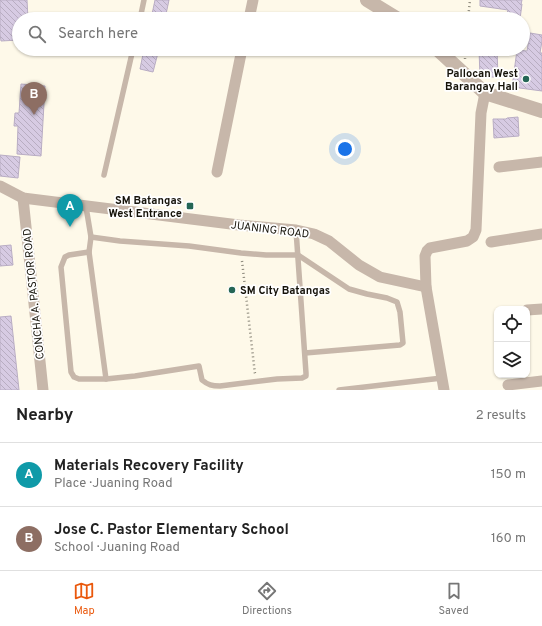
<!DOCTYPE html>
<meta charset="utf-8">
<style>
:root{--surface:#fff;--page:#f6f6f6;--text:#222;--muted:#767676;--line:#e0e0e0;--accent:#ea580c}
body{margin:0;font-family:Overpass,sans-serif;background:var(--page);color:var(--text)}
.controls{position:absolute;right:12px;bottom:12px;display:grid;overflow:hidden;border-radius:8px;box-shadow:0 1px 3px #0004}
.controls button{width:36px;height:36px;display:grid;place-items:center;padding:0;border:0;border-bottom:1px solid var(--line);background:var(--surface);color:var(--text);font:20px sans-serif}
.you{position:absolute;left:345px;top:149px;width:14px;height:14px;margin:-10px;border:3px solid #fff;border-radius:50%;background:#1a73e8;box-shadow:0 0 0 6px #1a73e833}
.badge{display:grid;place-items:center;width:26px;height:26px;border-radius:50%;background:var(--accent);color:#fff;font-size:13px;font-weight:700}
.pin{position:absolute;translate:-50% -33px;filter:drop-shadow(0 1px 2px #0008)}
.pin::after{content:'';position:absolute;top:21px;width:14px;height:12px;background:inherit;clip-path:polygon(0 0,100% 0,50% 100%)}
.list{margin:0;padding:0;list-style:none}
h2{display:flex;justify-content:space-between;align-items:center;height:52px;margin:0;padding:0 16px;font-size:17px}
h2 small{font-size:13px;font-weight:400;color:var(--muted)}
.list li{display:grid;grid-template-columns:26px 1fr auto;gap:12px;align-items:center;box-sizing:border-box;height:64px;padding:0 16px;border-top:1px solid var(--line)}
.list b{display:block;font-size:15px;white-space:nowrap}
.list p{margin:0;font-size:13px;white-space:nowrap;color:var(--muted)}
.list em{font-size:13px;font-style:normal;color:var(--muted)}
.icon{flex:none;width:22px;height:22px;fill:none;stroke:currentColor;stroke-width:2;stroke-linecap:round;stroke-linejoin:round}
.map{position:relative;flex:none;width:542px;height:390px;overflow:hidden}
.search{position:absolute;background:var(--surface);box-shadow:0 1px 3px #0004;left:12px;right:12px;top:12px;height:44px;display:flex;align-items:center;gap:10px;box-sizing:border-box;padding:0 14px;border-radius:22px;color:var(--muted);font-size:15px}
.sheet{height:180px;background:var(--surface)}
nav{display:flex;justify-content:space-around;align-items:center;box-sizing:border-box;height:56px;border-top:1px solid var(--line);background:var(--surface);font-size:11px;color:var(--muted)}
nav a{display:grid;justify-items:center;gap:2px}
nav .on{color:var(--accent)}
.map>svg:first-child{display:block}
.building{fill:url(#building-back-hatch);stroke:#b9adc4}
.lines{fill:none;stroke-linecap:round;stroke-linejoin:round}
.path{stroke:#8a8679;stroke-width:2.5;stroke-dasharray:1 3;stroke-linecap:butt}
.service{stroke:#c7b7aa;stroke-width:5.5}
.minor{stroke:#c7b7aa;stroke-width:11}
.tertiary{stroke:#c7b7aa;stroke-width:14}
.poi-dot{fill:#256655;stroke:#fff;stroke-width:1.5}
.labels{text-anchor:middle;stroke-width:3.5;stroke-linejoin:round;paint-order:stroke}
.poi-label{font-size:11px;font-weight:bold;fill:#151209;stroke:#fff;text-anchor:end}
.street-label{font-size:11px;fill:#151209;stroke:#fff}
</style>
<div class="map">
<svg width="542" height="390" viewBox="0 0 542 390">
<defs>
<pattern id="building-back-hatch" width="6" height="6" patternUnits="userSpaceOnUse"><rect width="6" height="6" fill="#d7cbe3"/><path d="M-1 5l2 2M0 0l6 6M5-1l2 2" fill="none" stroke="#b8adc1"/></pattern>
</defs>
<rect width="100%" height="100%" fill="#fef9e9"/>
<g class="building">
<path d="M0 0H27L28 19H19V40L1 41 0 34Z"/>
<path d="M155 0H169L165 19H151Z"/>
<path d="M480 0H522L521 4H522L520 19H506L508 10 480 6Z"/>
<path d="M530 33 542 35V41L540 53H542V91L512 87 517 50 527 51Z"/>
<path d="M144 49H159L153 72 140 69Z"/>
<path d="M479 49H497L498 77H480Z"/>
<path d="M21 84 45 86 41 156 17 154 18 126H14L15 113H19Z"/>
<path d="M518 117 519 136 494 138 493 119H506L507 118Z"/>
<path d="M0 155 20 157 18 178 0 176Z"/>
<path d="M11 245 13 265 0 266V246Z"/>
<path d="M11 316 19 390H0V317Z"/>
</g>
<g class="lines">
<g class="path">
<path d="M468 19 470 0"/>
<path d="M465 59 466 49"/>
<path d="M242 261 255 374"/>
</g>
<g class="service">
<path d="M140 19 144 0"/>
<path d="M104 175 133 49"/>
<path d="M86 207 91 237 89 252 106 379"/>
<path d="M91 237 120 241 189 246 241 253 266 255H298L349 289 367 294 387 298 397 302 400 312 403 343 400 345 305 353"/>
<path d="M89 252 69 255 65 257 61 267 71 372 74 377 79 379H106L135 376 199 366 202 380C208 385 212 386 220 386L277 379 302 378 306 376V373L296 230"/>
<path d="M339 390 442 378"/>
</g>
<g class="minor">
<path d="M249 19 253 0"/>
<path d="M499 167 542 162"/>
<path d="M217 172 242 49"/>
<path d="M0 186 23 198 239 225 296 230 314 234 329 241 359 265 380 277 426 287"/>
<path d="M23 198 43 390"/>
<path d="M491 242 542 234"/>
<path d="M527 310 542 309"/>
<path d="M508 385 542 381"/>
<path d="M444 390 426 287 425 256 427 251 430 248 467 241 473 237 476 230 481 113 485 93"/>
</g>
<g class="tertiary">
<path d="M367 0 398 19"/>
<path d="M437 49 485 93 542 111"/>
</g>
</g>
<g class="poi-dot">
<circle cx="526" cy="79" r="4"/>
<rect x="186" y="202" width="8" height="8" rx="2"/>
<circle cx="232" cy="290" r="4"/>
</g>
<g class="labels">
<g class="poi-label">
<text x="518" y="77">Pallocan West<tspan x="518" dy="13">Barangay Hall</tspan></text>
<text x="182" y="204">SM Batangas<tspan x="182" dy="13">West Entrance</tspan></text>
<text x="240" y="294" text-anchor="start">SM City Batangas</text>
</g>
<g class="street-label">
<text transform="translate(270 229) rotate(7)" y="4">JUANING ROAD</text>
<text transform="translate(33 294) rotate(-96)" y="4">CONCHA A. PASTOR ROAD</text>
</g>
</g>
</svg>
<div class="controls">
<button><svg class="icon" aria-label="locate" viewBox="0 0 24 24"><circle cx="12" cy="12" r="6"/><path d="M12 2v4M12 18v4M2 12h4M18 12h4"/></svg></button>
<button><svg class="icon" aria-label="layers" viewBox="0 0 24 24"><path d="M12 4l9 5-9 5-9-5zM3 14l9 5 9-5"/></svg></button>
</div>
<div class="you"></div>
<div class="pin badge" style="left:70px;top:227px;background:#0f9aa8">A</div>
<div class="pin badge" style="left:34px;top:115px;background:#8d6e63">B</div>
<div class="search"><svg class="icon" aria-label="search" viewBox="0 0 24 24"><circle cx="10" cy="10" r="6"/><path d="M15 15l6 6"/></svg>Search here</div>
</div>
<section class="sheet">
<h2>Nearby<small>2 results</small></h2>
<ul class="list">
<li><span class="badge" style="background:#0f9aa8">A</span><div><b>Materials Recovery Facility</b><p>Place · Juaning Road</p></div><em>150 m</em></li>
<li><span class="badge" style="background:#8d6e63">B</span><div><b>Jose C. Pastor Elementary School</b><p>School · Juaning Road</p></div><em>160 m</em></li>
</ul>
</section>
<nav>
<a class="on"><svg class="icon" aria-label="map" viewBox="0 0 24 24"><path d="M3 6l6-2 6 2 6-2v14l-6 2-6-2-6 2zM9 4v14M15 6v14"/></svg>Map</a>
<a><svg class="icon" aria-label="directions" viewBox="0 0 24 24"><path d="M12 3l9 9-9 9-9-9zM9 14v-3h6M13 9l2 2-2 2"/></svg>Directions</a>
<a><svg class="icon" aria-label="saved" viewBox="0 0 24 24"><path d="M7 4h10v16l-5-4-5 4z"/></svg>Saved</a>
</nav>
